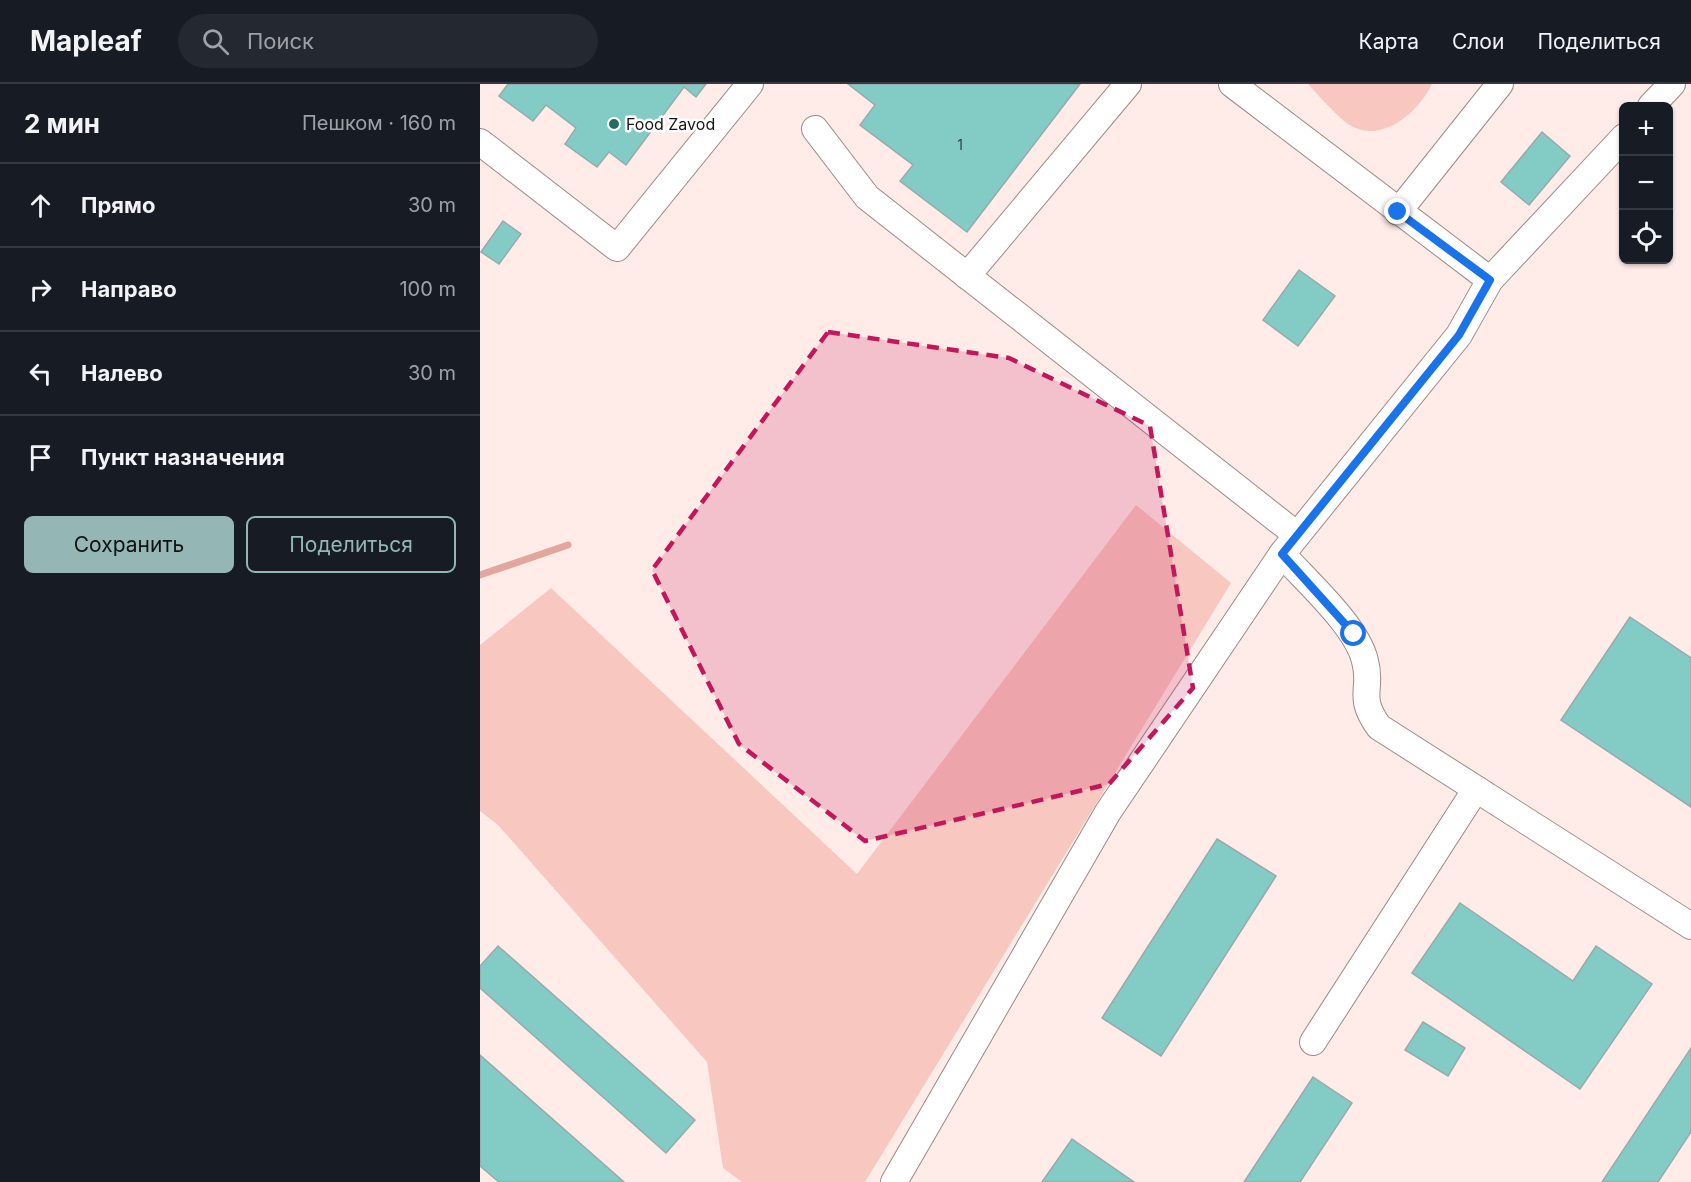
<!DOCTYPE html>
<html lang="ru">
<meta charset="utf-8">
<style>
:root{--surface:#171b24;--page:#242831;--text:#f1f3f6;--muted:#9ea1a6;--line:#363941;--accent:#94b7b6}
body{margin:0;font-family:Inter,sans-serif;background:var(--page);color:var(--text)}
.controls{position:absolute;right:18px;top:18px;display:grid;overflow:hidden;border-radius:9px;box-shadow:0 2px 4px #0004}
.controls button{width:54px;height:54px;display:grid;place-items:center;padding:0;border:0;border-bottom:2px solid var(--line);background:var(--surface);color:var(--text);font:30px sans-serif}
.stop{position:absolute;width:18px;height:18px;margin:-14px;border:4px solid #1a73e8;border-radius:50%;background:#fff}
.stop.end{background:#1a73e8;border-color:#fff;box-shadow:0 2px 6px #0008}
.list{margin:0;padding:0;list-style:none}
h2{display:flex;justify-content:space-between;align-items:center;height:78px;margin:0;padding:0 24px;font-size:26px}
h2 small{font-size:20px;font-weight:400;color:var(--muted)}
.list li{display:grid;grid-template-columns:39px 1fr auto;gap:18px;align-items:center;box-sizing:border-box;height:84px;padding:0 24px;border-top:2px solid var(--line)}
.list b{display:block;font-size:22px;white-space:nowrap}
.list em{font-size:20px;font-style:normal;color:var(--muted)}
.actions{display:flex;gap:12px;padding:18px 24px}
.actions a{flex:1;padding:14px 0;border:2px solid var(--accent);border-radius:9px;text-align:center;font-size:21px;color:var(--accent)}
.actions .main{background:var(--accent);color:#111}
.icon{flex:none;width:33px;height:33px;fill:none;stroke:currentColor;stroke-width:2;stroke-linecap:round;stroke-linejoin:round}
.map{position:relative;flex:none;width:1211px;height:1098px;overflow:hidden}
header{display:flex;align-items:center;gap:36px;box-sizing:border-box;height:84px;padding:0 30px;background:var(--surface);border-bottom:2px solid var(--line)}
header strong{font-size:28px}
nav{display:flex;gap:33px;margin-inline-start:auto;font-size:21px}
.search{width:420px;height:54px;background:var(--page);display:flex;align-items:center;gap:15px;box-sizing:border-box;padding:0 21px;border-radius:33px;color:var(--muted);font-size:22px}
main{display:flex}
aside{flex:1;background:var(--surface)}
.map>svg:first-child{display:block}
.green{fill:#f8c7c0}
.lines{fill:none;stroke-linecap:round;stroke-linejoin:round}
.stream{stroke:#e3a69e;stroke-width:7}
.building{fill:#83ccc5;stroke:#97aaa8;stroke-width:1.5}
.minor-casing{stroke:#9b8987;stroke-width:28}
.minor{stroke:#fff;stroke-width:26}
.route{stroke:#1a73e8;stroke-width:8}
.marked{fill:#c2185b;fill-opacity:0.2;stroke:#c2185b;stroke-width:4.5;stroke-dasharray:12 8;stroke-linejoin:round}
.poi-dot{fill:#236d68;stroke:#fff;stroke-width:2}
.labels{text-anchor:middle;stroke-width:5;stroke-linejoin:round;paint-order:stroke}
.number-label{font-size:14px;fill:#34413f}
.poi-label{font-size:16px;fill:#1a1312;stroke:#fff;text-anchor:start}
</style>
<header>
<strong>Mapleaf</strong>
<div class="search"><svg class="icon" aria-label="search" viewBox="0 0 24 24"><circle cx="10" cy="10" r="6"/><path d="M15 15l6 6"/></svg>Поиск</div>
<nav><a>Карта</a><a>Слои</a><a>Поделиться</a></nav>
</header>
<main>
<aside>
<h2>2 мин<small>Пешком · 160 m</small></h2>
<ul class="list">
<li><svg class="icon" aria-label="ahead" viewBox="0 0 24 24"><path d="M12 20V5M6 11l6-6 6 6"/></svg><div><b>Прямо</b></div><em>30 m</em></li>
<li><svg class="icon" aria-label="right" viewBox="0 0 24 24"><path d="M7 20v-9h11M14 6l5 5-5 5"/></svg><div><b>Направо</b></div><em>100 m</em></li>
<li><svg class="icon" aria-label="left" viewBox="0 0 24 24"><path d="M17 20v-9H6M10 6l-5 5 5 5"/></svg><div><b>Налево</b></div><em>30 m</em></li>
<li><svg class="icon" aria-label="arrive" viewBox="0 0 24 24"><path d="M6 21V4h12l-3 4 3 4H6"/></svg><div><b>Пункт назначения</b></div></li>
</ul>
<div class="actions"><a class="main">Сохранить</a><a>Поделиться</a></div>
</aside>
<div class="map">
<svg width="1211" height="1098" viewBox="0 0 1211 1098">
<rect width="100%" height="100%" fill="#ffece9"/>
<g class="green">
<path d="M828 0H952C937 31 897 64 864 37 851 26 839 12 828 0Z"/>
<path d="M656 421 751 499 385 1098H262L243 1084 227 978 18 741 0 727V561L71 504 377 790Z"/>
</g>
<g class="lines">
<path class="stream" d="M0 491 88 461"/>
</g>
<g class="building">
<path d="M28 0H226L216 13 204 3 146 81 129 68 117 83 85 60 96 44 66 21 53 37 19 12Z"/>
<path d="M368 0H600L487 148 420 97 433 81 380 41 395 21Z"/>
<path d="M1062 48 1090 72 1049 121 1021 98Z"/>
<path d="M23 137 41 150 19 180 1 168Z"/>
<path d="M819 186 855 212 818 262 783 236Z"/>
<path d="M1150 533 1211 574V723L1081 636Z"/>
<path d="M737 755 796 792 681 972 622 934Z"/>
<path d="M980 819 1093 897 1116 862 1172 900 1100 1005 932 889Z"/>
<path d="M18 862 215 1036 186 1069 0 904V882Z"/>
<path d="M943 938 985 964 968 992 925 966Z"/>
<path d="M1211 964V1048L1178 1098H1122Z"/>
<path d="M0 971 144 1098H19L0 1082Z"/>
<path d="M833 993 872 1019 820 1098H764Z"/>
<path d="M592 1055 654 1098H562Z"/>
</g>
<g class="lines">
<defs>
<g id="minor">
<path d="M752 0 1010 196"/>
<path d="M1171 22 1192 0"/>
<path d="M335 45 387 113 817 451"/>
<path d="M0 58 137 164 270 0"/>
<path d="M918 128 1020 0"/>
<path d="M487 192 648 0"/>
<path d="M802 470C826 497 877 542 885 577 893 606 876 611 899 643L1211 842"/>
<path d="M833 958 996 705"/>
<path d="M414 1098 628 728 802 470 979 251 1010 196 1144 53"/>
</g>
</defs>
<use href="#minor" class="minor-casing"/>
<use href="#minor" class="minor"/>
</g>
<g class="lines">
<path class="route" d="M874 550 802 470 979 251 1010 196 918 128"/>
</g>
<path class="marked" d="M348 248 529 274 670 342 713 604 629 700 385 757 259 660 172 486Z"/>
<circle class="poi-dot" cx="134" cy="40" r="6"/>
<g class="labels">
<g class="number-label">
<text x="480" y="66">1</text>
</g>
<g class="poi-label">
<text x="146" y="46">Food Zavod</text>
</g>
</g>
</svg>
<div class="controls">
<button>+</button>
<button>−</button>
<button><svg class="icon" aria-label="locate" viewBox="0 0 24 24"><circle cx="12" cy="12" r="6"/><path d="M12 2v4M12 18v4M2 12h4M18 12h4"/></svg></button>
</div>
<div class="stop" style="left:874px;top:550px"></div>
<div class="stop end" style="left:918px;top:128px"></div>
</div>
</main>
